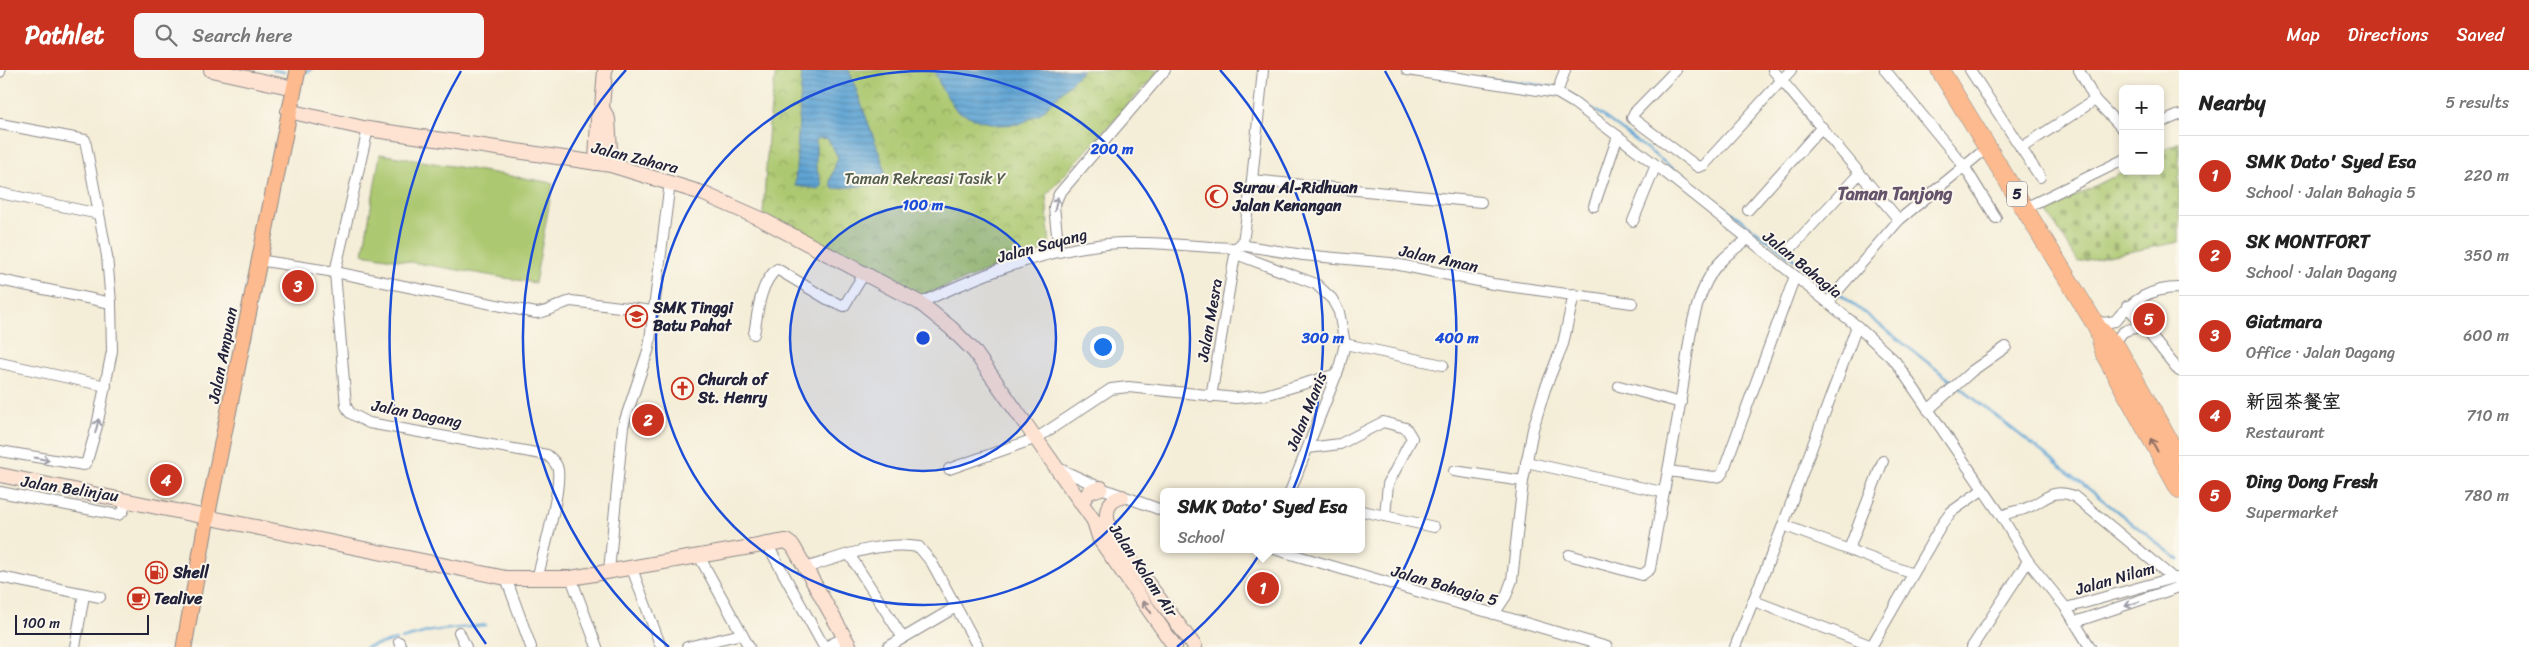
<!DOCTYPE html>
<meta charset="utf-8">
<style>
:root{--surface:#fff;--page:#f6f6f6;--text:#222;--muted:#767676;--line:#e0e0e0;--accent:#c8321e}
body{margin:0;font-family:Sriracha,"LXGW WenKai TC",sans-serif;background:var(--page);color:var(--text)}
.controls{position:absolute;right:15px;top:15px;display:grid;overflow:hidden;border-radius:8px;box-shadow:0 2px 8px #0003}
.controls button{width:45px;height:45px;display:grid;place-items:center;padding:0;border:0;border-bottom:1px solid var(--line);background:var(--surface);color:var(--text);font:25px sans-serif}
.scale{position:absolute;left:15px;bottom:12px;width:134px;box-sizing:border-box;padding-left:5px;border:2px solid #22223b;border-top:0;font-size:14px;line-height:18px;white-space:nowrap;color:#22223b;-webkit-text-stroke:4px #fbf7ec;paint-order:stroke}
.you{position:absolute;left:1102px;top:276px;width:18px;height:18px;margin:-12px;border:4px solid #fff;border-radius:50%;background:#1a73e8;box-shadow:0 0 0 8px #1a73e833}
.badge{display:grid;place-items:center;width:32px;height:32px;border-radius:50%;background:var(--accent);color:#fff;font-size:16px;font-weight:700}
.pin{position:absolute;translate:-50% -50%;border:2px solid #fff;box-shadow:0 1px 5px #0006}
.popup{position:absolute;left:1160px;top:418px;width:205px;height:65px;box-sizing:border-box;display:grid;place-content:center;border-radius:8px;background:var(--surface);filter:drop-shadow(0 1px 4px #0005);font-size:16px;white-space:nowrap;color:var(--muted)}
.popup b{font-size:19px;color:var(--text)}
.popup::after{content:'';position:absolute;left:50%;top:100%;margin-left:-10px;border:10px solid transparent;border-top-color:var(--surface)}
.list{margin:0;padding:0;list-style:none}
h2{display:flex;justify-content:space-between;align-items:center;height:65px;margin:0;padding:0 20px;font-size:21px}
h2 small{font-size:16px;font-weight:400;color:var(--muted)}
.list li{display:grid;grid-template-columns:32px 1fr auto;gap:15px;align-items:center;box-sizing:border-box;height:80px;padding:0 20px;border-top:1px solid var(--line)}
.list b{display:block;font-size:19px;white-space:nowrap}
.list p{margin:0;font-size:16px;white-space:nowrap;color:var(--muted)}
.list em{font-size:16px;font-style:normal;color:var(--muted)}
.icon{flex:none;width:28px;height:28px;fill:none;stroke:currentColor;stroke-width:2;stroke-linecap:round;stroke-linejoin:round}
.map{position:relative;flex:none;width:2179px;height:577px;overflow:hidden}
header{display:flex;align-items:center;gap:30px;box-sizing:border-box;height:70px;padding:0 25px;background:var(--accent);color:#fff}
header strong{font-size:24px}
nav{display:flex;gap:28px;margin-inline-start:auto;font-size:18px}
.search{width:350px;height:45px;background:var(--page);display:flex;align-items:center;gap:12px;box-sizing:border-box;padding:0 18px;border-radius:8px;color:var(--muted);font-size:19px}
main{display:flex}
aside{flex:1;background:var(--surface)}
.map>svg:first-child{display:block}
.green{fill:#acc86f;stroke:#677555}
.cemetery{fill:url(#cemetery-stones);stroke:#677555}
.park{fill:url(#park-crowns);stroke:#677555}
.water{fill:url(#water-rules);stroke:#406388}
.lines{fill:none;stroke-linecap:round;stroke-linejoin:round}
.stream{stroke:#5fa4d4;stroke-width:2.5}
.street-casing{stroke:#8b8889;stroke-width:12}
.secondary-casing{stroke:#8b8889;stroke-width:16}
.primary-casing{stroke:#8b8889;stroke-width:17}
.highway-casing{stroke:#8b8889;stroke-width:19}
.street{stroke:#fff;stroke-width:10}
.secondary{stroke:#fee3d2;stroke-width:14}
.primary{stroke:#fcba8e;stroke-width:15}
.highway{stroke:#fcba8e;stroke-width:18}
.oneway{stroke:#9c9ca7}
.oneway2{stroke:#8f6e64}
.oneway3{stroke:#9b8c8e}
.ring{fill:none;stroke:#1d4ed8;stroke-width:2.5}
.labels{text-anchor:middle;stroke-width:4;stroke-linejoin:round;paint-order:stroke}
.shield{fill:#fbf7ec;stroke:#636270;stroke-width:1}
.shield-label{font-size:15px;font-weight:bold;fill:#22223b}
.street-label{font-size:16px;fill:#22223b;stroke:#fbf7ec}
.park-label{font-size:16px;fill:#525c4d;stroke:#fbf7ec}
.poi-label{font-size:16px;font-weight:bold;fill:#22223b;stroke:#fbf7ec;text-anchor:start}
.neighbourhood-label{font-size:18px;font-weight:bold;fill:#65526b;stroke:#fbf7ec}
.centre{fill:#1d4ed8;stroke:#fbf7ec;stroke-width:2.5}
.ring-label{font-size:15px;text-anchor:middle;font-weight:bold;fill:#1d4ed8;stroke:#fbf7ec;stroke-width:4;stroke-linejoin:round;paint-order:stroke}
</style>
<header>
<strong>Pathlet</strong>
<div class="search"><svg class="icon" aria-label="search" viewBox="0 0 24 24"><circle cx="10" cy="10" r="6"/><path d="M15 15l6 6"/></svg>Search here</div>
<nav><a>Map</a><a>Directions</a><a>Saved</a></nav>
</header>
<main>
<div class="map">
<svg width="2179" height="577" viewBox="0 0 2179 577">
<defs>
<pattern id="cemetery-stones" width="16" height="16" patternUnits="userSpaceOnUse" patternTransform="scale(1.25)"><rect width="16" height="16" fill="#acc86f"/><path d="M2 7V4a2 2 0 0 1 4 0v3zM10 15v-3a2 2 0 0 1 4 0v3z" fill="#8ca25c"/></pattern>
<pattern id="park-crowns" width="20" height="18" patternUnits="userSpaceOnUse" patternTransform="scale(1.25)"><rect width="20" height="18" fill="#acc86f"/><path d="M2 6a3 3 0 1 1 6 0M12 15a3 3 0 1 1 6 0" fill="none" stroke="#8ca25c"/></pattern>
<pattern id="water-rules" width="6" height="5" patternUnits="userSpaceOnUse" patternTransform="scale(1.25)"><rect width="6" height="5" fill="#5fa4d4"/><path d="M0 2.5h6" fill="none" stroke="#4e85ad"/></pattern>
</defs>
<rect width="100%" height="100%" fill="#fbf7ec"/>
<filter id="ink" filterUnits="userSpaceOnUse"><feTurbulence type="fractalNoise" baseFrequency=".02" numOctaves="2"/><feDisplacementMap in="SourceGraphic" scale="10" xChannelSelector="R" yChannelSelector="G"/><feConvolveMatrix kernelMatrix="1 2 1 2 8 2 1 2 1" color-interpolation-filters="sRGB"/></filter>
<filter id="wash" filterUnits="userSpaceOnUse"><feTurbulence type="fractalNoise" baseFrequency=".0096" numOctaves="4" result="noise"/><feDisplacementMap in="SourceGraphic" scale="20" xChannelSelector="R" yChannelSelector="G"/><feGaussianBlur stdDeviation="1.12" result="paint"/><feColorMatrix in="noise" values="0 0 0 0 0 0 0 0 0 0 0 0 0 0 0 0 0 1.4 0 .05"/><feComposite in="paint" operator="in"/></filter>
<g filter="url(#wash)">
<rect width="100%" height="100%" fill="#f4edd7"/>
<path class="green" d="M380 84 553 113 535 213 363 184Z"/>
<path class="cemetery" d="M2179 72V172L2078 192 2047 141 2124 101H2160V82Z"/>
<path class="park" d="M776 0H1160L1046 125 1050 178 918 227 763 145 769 53Z"/>
<g class="water">
<path d="M802 0H849L884 96 887 113 833 119 830 111 838 87 828 69 819 68 816 70V97L822 115 819 119 795 116Z"/>
<path d="M934 0H1083L1041 43 1020 54 999 55 978 50 957 41 942 19Z"/>
</g>
<g class="lines">
<g class="stream">
<path d="M273 0 284 2"/>
<path d="M305 2 311 0"/>
<path d="M1489 8 1555 17"/>
<path d="M1561 18 1595 40 1836 221"/>
<path d="M1840 224 1954 313"/>
<path d="M1958 316 2179 490"/>
<path d="M401 569 431 561 486 555"/>
<path d="M366 577 396 570"/>
</g>
</g>
</g>
<g filter="url(#ink)">
<g class="lines">
<defs>
<g id="street">
<path d="M1407 0 1557 23 1574 33 1656 95 1795 206 1857 256 1895 291 2002 447 2028 491 2066 538 2090 577"/>
<path d="M1676 0 1634 43 1632 48 1698 97 1704 95 1791 0"/>
<path d="M1773 0 1899 150"/>
<path d="M1885 0 1964 96 1996 148"/>
<path d="M1970 0 2040 107"/>
<path d="M2079 0 2095 30 2123 59"/>
<path d="M0 2V0"/>
<path d="M1557 23 1565 0"/>
<path d="M2160 53 2179 45"/>
<path d="M0 54 85 70 107 186 111 233 112 281 97 356 87 391 84 395 0 381"/>
<path d="M368 59 335 202 346 336 350 343 369 353 547 385C552 389 557 393 558 400 561 422 543 485 537 509"/>
<path d="M2021 78 2095 30"/>
<path d="M1252 110 1481 132"/>
<path d="M0 123 99 144"/>
<path d="M1594 136 1618 66"/>
<path d="M2025 138 2123 90"/>
<path d="M1748 140 1822 57"/>
<path d="M1633 151 1656 95"/>
<path d="M1240 175 1303 185 1390 193 1493 214 1632 233"/>
<path d="M1236 178 1243 172 1252 110 1263 0"/>
<path d="M1791 178 1859 104"/>
<path d="M1059 182 1054 137 1059 124 1165 0"/>
<path d="M1236 184 1316 214 1332 229 1339 242 1345 274 1339 298 1290 422"/>
<path d="M258 190 335 202 536 243C550 242 558 234 571 231L653 241"/>
<path d="M0 210 111 233"/>
<path d="M1828 232 1899 150 1988 77"/>
<path d="M920 233C976 207 1037 182 1098 175 1145 169 1190 177 1236 178"/>
<path d="M2127 236 2179 301"/>
<path d="M2092 249 2104 253 2115 251C2132 230 2151 218 2179 218"/>
<path d="M754 264C758 243 759 214 777 199L827 229 844 236 864 204"/>
<path d="M1345 274 1443 295"/>
<path d="M2117 278C2117 260 2127 259 2143 257"/>
<path d="M0 293 106 316"/>
<path d="M1619 316 1681 333"/>
<path d="M1211 327 1236 179"/>
<path d="M1928 340 1972 301 2006 277"/>
<path d="M1308 378 1340 374 1383 352 1406 358 1412 368 1388 414 1385 446"/>
<path d="M1526 392 1662 422"/>
<path d="M1058 398 1101 418 1164 441"/>
<path d="M949 399 1037 368 1111 319 1128 317 1236 328 1265 325 1337 304"/>
<path d="M1454 401 1523 411"/>
<path d="M1668 401 1714 407 1720 406 1723 402 1795 206"/>
<path d="M0 422 118 445 123 441 127 430"/>
<path d="M1362 441 1434 457"/>
<path d="M2002 447C2008 441 2016 442 2024 439 2045 432 2049 417 2074 426L2173 508H2179"/>
<path d="M1783 455 1913 504"/>
<path d="M766 472 824 577"/>
<path d="M1274 479 1607 577"/>
<path d="M1849 479 1883 391"/>
<path d="M849 484 903 568"/>
<path d="M1569 485 1642 505 1650 499C1659 444 1671 389 1680 334 1688 291 1688 241 1712 202 1721 188 1735 179 1748 169"/>
<path d="M699 486 749 577"/>
<path d="M631 496 661 577"/>
<path d="M805 498C841 487 880 470 919 477L932 493 978 577"/>
<path d="M609 501 623 356 649 278 670 112"/>
<path d="M0 507 100 527"/>
<path d="M506 508 531 577"/>
<path d="M571 508 597 577"/>
<path d="M1754 531 1872 576"/>
<path d="M2066 538 2173 508"/>
<path d="M1494 544 1506 526 1512 510 1523 411 1533 359 1545 319 1563 274 1574 224"/>
<path d="M2075 552 2179 517"/>
<path d="M459 562 466 577"/>
<path d="M399 572 401 577"/>
<path d="M75 577 84 525"/>
<path d="M687 577 742 564"/>
<path d="M825 577 844 568"/>
<path d="M888 577 956 537"/>
<path d="M1735 577 1783 455 1857 256"/>
<path d="M1871 577 1941 456 1951 442 1982 420"/>
<path d="M1972 577 2028 491"/>
</g>
<g id="secondary">
<path d="M211 0 294 18"/>
<path d="M602 38 608 49 611 95"/>
<path d="M288 41 368 59 611 95 702 123 761 149 920 233 951 258 974 281 1094 451"/>
<path d="M596 93 598 48 602 38 605 0"/>
<path d="M0 405 506 508H571L786 471 793 476 850 577"/>
<path d="M1081 433 1089 422 1101 418"/>
<path d="M1094 451 1105 456 1114 468 1195 577"/>
<path d="M1094 451 1100 470 1175 577"/>
<path d="M1111 461C1104 446 1105 431 1122 427"/>
</g>
<path id="primary" d="M184 577 207 447 298 0"/>
<g id="highway">
<path d="M1940 0 2097 257 2117 278 2179 389"/>
<path d="M2098 260 2105 285 2179 419"/>
</g>
</defs>
<use href="#street" class="street-casing"/>
<use href="#secondary" class="secondary-casing"/>
<use href="#primary" class="primary-casing"/>
<use href="#highway" class="highway-casing"/>
<use href="#street" class="street"/>
<use href="#secondary" class="secondary"/>
<use href="#primary" class="primary"/>
<use href="#highway" class="highway"/>
</g>
<defs><path id="oneway-shaft" d="M-6 0H5M1.5-3L5.5 0L1.5 3" fill="none" stroke-width="1.6" stroke-linecap="round" stroke-linejoin="round" transform="scale(1.25)"/></defs>
<g class="oneway">
<use href="#oneway-shaft" transform="translate(1056 134) rotate(-78)"/>
<use href="#oneway-shaft" transform="translate(97 356) rotate(-76)"/>
<use href="#oneway-shaft" transform="translate(42 389) rotate(11)"/>
<use href="#oneway-shaft" transform="translate(2132 534) rotate(162)"/>
</g>
<use class="oneway2" href="#oneway-shaft" transform="translate(2154 375) rotate(-119)"/>
<use class="oneway3" href="#oneway-shaft" transform="translate(1147 537) rotate(-125)"/>
</g>
<circle cx="923" cy="268" r="133" fill="#1d4ed8" fill-opacity=".12"/>
<g class="ring">
<circle cx="923" cy="268" r="133"/>
<circle cx="923" cy="268" r="267"/>
<path d="M669 577A400 400 0 0 1 626 0M1220 0A400 400 0 0 1 1177 577"/>
<path d="M486 574A534 534 0 0 1 461 1M1385 1A534 534 0 0 1 1360 574"/>
</g>
<defs>
<symbol id="mosque-ring" viewBox="-11 -11 22 22"><circle r="9.5" fill="#fbf7ec" stroke="#c8321e" stroke-width="1.5"/><path d="M3.5-4.9A6 6 0 1 0 3.5 4.9A5 5 0 1 1 3.5-4.9Z" fill="#c8321e"/></symbol>
<symbol id="school-ring" viewBox="-11 -11 22 22"><circle r="9.5" fill="#fbf7ec" stroke="#c8321e" stroke-width="1.5"/><path d="M0-5L7-2L0 1L-7-2ZM-4 1L0 2.5L4 1V4Q0 6-4 4Z" fill="#c8321e"/></symbol>
<symbol id="church-ring" viewBox="-11 -11 22 22"><circle r="9.5" fill="#fbf7ec" stroke="#c8321e" stroke-width="1.5"/><path d="M-1.2-6h2.4v3.5h3.3v2.4h-3.3V6h-2.4V-.1h-3.3v-2.4h3.3Z" fill="#c8321e"/></symbol>
<symbol id="fuel-ring" viewBox="-11 -11 22 22"><circle r="9.5" fill="#fbf7ec" stroke="#c8321e" stroke-width="1.5"/><path d="M-5.5-6h7V0h2V4h1.3V-2.5L3-4.5l.8-.8L6-3V5H2.5V1h-1V6h-7ZM-4.2-4.7v3.2H.2V-4.7Z" fill="#c8321e"/></symbol>
<symbol id="cafe-ring" viewBox="-11 -11 22 22"><circle r="9.5" fill="#fbf7ec" stroke="#c8321e" stroke-width="1.5"/><path d="M-5.5-4.5H6V0H3Q3 3.5 0 3.5H-2.5Q-5.5 3.5-5.5 0ZM3-3.2v2h1.7v-2ZM-6 4.5H4V6H-6Z" fill="#c8321e"/></symbol>
</defs>
<g fill-rule="evenodd">
<use href="#mosque-ring" x="1204" y="114" width="25" height="25"/>
<use href="#school-ring" x="624" y="234" width="25" height="25"/>
<use href="#church-ring" x="670" y="306" width="25" height="25"/>
<use href="#fuel-ring" x="144" y="490" width="25" height="25"/>
<use href="#cafe-ring" x="126" y="516" width="25" height="25"/>
</g>
<g class="labels">
<rect class="shield" x="2007" y="111.5" width="20" height="25" rx="4"/>
<g class="shield-label">
<text x="2017" y="129">5</text>
</g>
<g class="street-label">
<text transform="translate(635 87) rotate(14)" y="6">Jalan Zahara</text>
<text transform="translate(1042 175) rotate(-15)" y="6">Jalan Sayang</text>
<text transform="translate(1439 188) rotate(12)" y="6">Jalan Aman</text>
<text transform="translate(1803 194) rotate(39)" y="6">Jalan Bahagia</text>
<text transform="translate(1209 250) rotate(-80)" y="6">Jalan Mesra</text>
<text transform="translate(222 285) rotate(-79)" y="6">Jalan Ampuan</text>
<text transform="translate(1306 341) rotate(-68)" y="6">Jalan Manis</text>
<text transform="translate(417 343) rotate(11)" y="6">Jalan Dagang</text>
<text transform="translate(70 418) rotate(9)" y="6">Jalan Belinjau</text>
<text transform="translate(1144 500) rotate(56)" y="6">Jalan Kolam Air</text>
<text transform="translate(2115 508) rotate(-16)" y="6">Jalan Nilam</text>
<text transform="translate(1445 515) rotate(16)" y="6">Jalan Bahagia 5</text>
</g>
<g class="park-label">
<text x="925" y="114">Taman Rekreasi Tasik Y</text>
</g>
<g class="poi-label">
<text x="1233" y="123">Surau Al-Ridhuan<tspan x="1233" dy="18">Jalan Kenangan</tspan></text>
<text x="653" y="243">SMK Tinggi<tspan x="653" dy="18">Batu Pahat</tspan></text>
<text x="698" y="315">Church of<tspan x="698" dy="18">St. Henry</tspan></text>
<text x="173" y="508">Shell</text>
<text x="154" y="534">Tealive</text>
</g>
<g class="neighbourhood-label">
<text x="1895" y="130">Taman Tanjong</text>
</g>
</g>
<circle cx="923" cy="268" r="8" class="centre"/>
<g class="ring-label">
<text x="1112" y="84">200 m</text>
<text x="923" y="140">100 m</text>
<text x="1323" y="273">300 m</text>
<text x="1457" y="273">400 m</text>
</g>
</svg>
<div class="controls">
<button>+</button>
<button>−</button>
</div>
<div class="scale">100 m</div>
<div class="you"></div>
<div class="pin badge" style="left:1263px;top:518px">1</div>
<div class="popup"><b>SMK Dato' Syed Esa</b>School</div>
<div class="pin badge" style="left:648px;top:350px">2</div>
<div class="pin badge" style="left:298px;top:216px">3</div>
<div class="pin badge" style="left:166px;top:410px">4</div>
<div class="pin badge" style="left:2149px;top:249px">5</div>
</div>
<aside>
<h2>Nearby<small>5 results</small></h2>
<ul class="list">
<li><span class="badge">1</span><div><b>SMK Dato' Syed Esa</b><p>School · Jalan Bahagia 5</p></div><em>220 m</em></li>
<li><span class="badge">2</span><div><b>SK MONTFORT</b><p>School · Jalan Dagang</p></div><em>350 m</em></li>
<li><span class="badge">3</span><div><b>Giatmara</b><p>Office · Jalan Dagang</p></div><em>600 m</em></li>
<li><span class="badge">4</span><div><b>新园茶餐室</b><p>Restaurant</p></div><em>710 m</em></li>
<li><span class="badge">5</span><div><b>Ding Dong Fresh</b><p>Supermarket</p></div><em>780 m</em></li>
</ul>
</aside>
</main>
